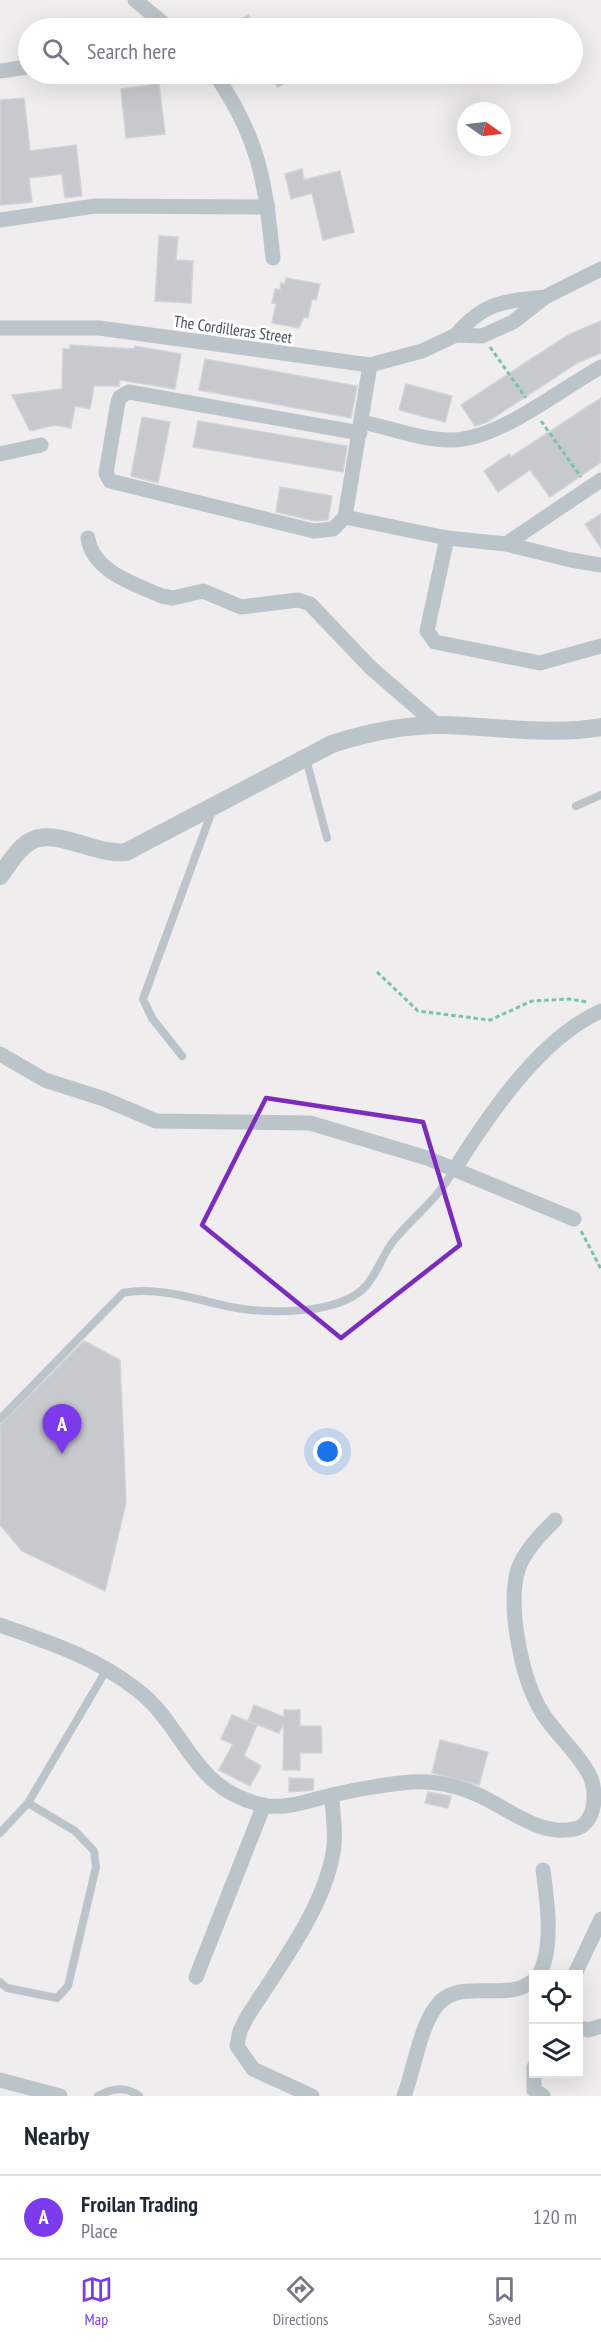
<!DOCTYPE html>
<style>
:root{--surface:#fff;--page:#f2f2f3;--text:#1f2937;--muted:#747a83;--line:#e0e1e3;--accent:#7c3aed}
body{margin:0;font-family:"PT Sans Narrow",sans-serif;background:var(--page);color:var(--text)}
.controls{position:absolute;right:18px;bottom:18px;display:grid;overflow:hidden;border-radius:0px;box-shadow:0 6px 24px #0002}
.controls button{width:54px;height:54px;display:grid;place-items:center;padding:0;border:0;border-bottom:2px solid var(--line);background:var(--surface);color:var(--text);font:30px sans-serif}
.compass{position:absolute;left:457px;top:102px;width:54px;height:54px;border-radius:50%;background:var(--surface);box-shadow:0 6px 24px #0002;rotate:104deg}
.you{position:absolute;left:328px;top:1452px;width:21px;height:21px;margin:-15px;border:4px solid #fff;border-radius:50%;background:#1a73e8;box-shadow:0 0 0 9px #1a73e833}
.badge{display:grid;place-items:center;width:39px;height:39px;border-radius:50%;background:var(--accent);color:#fff;font-size:20px;font-weight:700}
.pin{position:absolute;translate:-50% -50px;filter:drop-shadow(0 2px 3px #0008)}
.pin::after{content:'';position:absolute;top:32px;width:21px;height:18px;background:inherit;clip-path:polygon(0 0,100% 0,50% 100%)}
.list{margin:0;padding:0;list-style:none}
h2{display:flex;justify-content:space-between;align-items:center;height:78px;margin:0;padding:0 24px;font-size:26px}
h2 small{font-size:20px;font-weight:400;color:var(--muted)}
.list li{display:grid;grid-template-columns:39px 1fr auto;gap:18px;align-items:center;box-sizing:border-box;height:84px;padding:0 24px;border-top:2px solid var(--line)}
.list b{display:block;font-size:22px;white-space:nowrap}
.list p{margin:0;font-size:20px;white-space:nowrap;color:var(--muted)}
.list em{font-size:20px;font-style:normal;color:var(--muted)}
.icon{flex:none;width:33px;height:33px;fill:none;stroke:currentColor;stroke-width:2;stroke-linecap:round;stroke-linejoin:round}
.map{position:relative;flex:none;width:601px;height:2096px;overflow:hidden}
.search{position:absolute;background:var(--surface);box-shadow:0 6px 24px #0002;left:18px;right:18px;top:18px;height:66px;display:flex;align-items:center;gap:15px;box-sizing:border-box;padding:0 21px;border-radius:33px;color:var(--muted);font-size:22px}
.sheet{height:162px;background:var(--surface)}
nav{display:flex;justify-content:space-around;align-items:center;box-sizing:border-box;height:84px;border-top:2px solid var(--line);background:var(--surface);font-size:16px;color:var(--muted)}
nav a{display:grid;justify-items:center;gap:3px}
nav .on{color:var(--accent)}
.map>svg:first-child{display:block}
.building{fill:#c7c9cf;stroke:#d1d3d8;stroke-width:1.5}
.lines{fill:none;stroke-linecap:round;stroke-linejoin:round}
.path{stroke:#79c5a3;stroke-width:3;stroke-dasharray:4.5 3;stroke-linecap:butt}
.service{stroke:#bcc4cb;stroke-width:8}
.minor{stroke:#bcc4cb;stroke-width:15}
.tertiary{stroke:#bcc4cb;stroke-width:18}
.marked{fill:none;stroke:#7b2cbf;stroke-width:4.5;stroke-linejoin:round}
.labels{text-anchor:middle;stroke-width:6;stroke-linejoin:round;paint-order:stroke}
.street-label{font-size:16px;fill:#474f59;stroke:#fff}
</style>
<div class="map">
<svg width="601" height="2096" viewBox="0 0 601 2096">
<rect width="100%" height="100%" fill="#efeded"/>
<g class="building">
<path d="M248 15 256 28H227Z"/>
<path d="M269 74H300L278 87Z"/>
<path d="M159 84 165 134 126 138 121 89Z"/>
<path d="M24 98 30 151 76 145 82 196 65 198 62 174 29 178 32 202 0 205V100Z"/>
<path d="M302 169 304 180 340 171 354 232 323 240 312 193 291 199 285 174Z"/>
<path d="M159 236 178 237 176 260 193 261 191 303 155 301Z"/>
<path d="M286 278 320 284 316 300 312 299 308 318 304 317 299 328 272 323 276 304 272 303 275 289 280 290 281 283 285 284Z"/>
<path d="M601 321V353L577 363 487 422 475 426 461 405 568 335Z"/>
<path d="M70 345 134 349 135 346 181 354 175 389 120 380 119 386H94L90 409 75 406 71 428 55 425 30 431 12 395 62 389 63 349H70Z"/>
<path d="M205 359 357 386 351 418 199 390Z"/>
<path d="M406 384 452 396 445 422 399 410Z"/>
<path d="M601 398V462L550 497 530 470 498 492 484 471 509 454 511 457Z"/>
<path d="M142 417 170 422 158 483 131 476Z"/>
<path d="M198 421 347 446 343 472 193 447Z"/>
<path d="M280 487 332 496 328 520 315 521 276 512Z"/>
<path d="M601 514V548L585 524Z"/>
<path d="M84 1341 120 1360 126 1503 105 1591 22 1551 0 1525V1425Z"/>
<path d="M254 1705 284 1717V1710H300V1726H321L322 1753H300V1770H283L284 1724 279 1733 248 1721Z"/>
<path d="M232 1715 257 1725 244 1756 261 1766 250 1786 219 1770 233 1744 221 1739Z"/>
<path d="M440 1740 488 1752 479 1785 432 1773Z"/>
<path d="M289 1778 314 1779 313 1790 289 1792Z"/>
<path d="M428 1792 451 1796 448 1808 425 1803Z"/>
</g>
<g class="lines">
<g class="path">
<path d="M490 347 526 398"/>
<path d="M541 421 581 477"/>
<path d="M377 972 418 1011 490 1020 532 1001 569 999 587 1002"/>
<path d="M581 1231 601 1269"/>
</g>
<g class="service">
<path d="M306 759 327 838"/>
<path d="M576 806 601 795"/>
<path d="M182 1056 152 1018 143 999 212 811"/>
<path d="M0 1419 123 1293C157 1286 198 1300 231 1307 266 1314 335 1315 363 1289 377 1276 382 1254 395 1239 417 1213 436 1201 454 1170"/>
<path d="M0 1833 28 1803 107 1669"/>
<path d="M0 1982 7 1988 57 1998 68 1986 96 1867 94 1851 75 1831 28 1803"/>
<path d="M98 2096C112 2088 126 2086 139 2096"/>
</g>
<g class="minor">
<path d="M135 0 169 28"/>
<path d="M0 71 28 67"/>
<path d="M215 74C260 140 265 181 273 258"/>
<path d="M0 220 95 206 268 207"/>
<path d="M545 297C504 301 484 302 456 335L482 336 513 322 545 297 601 269"/>
<path d="M0 328H99L370 365 422 351 456 335"/>
<path d="M362 422C391 428 424 441 453 440 500 439 560 389 601 367"/>
<path d="M360 433 129 392 120 397 118 402 106 473 110 481 314 531 333 529 345 517 370 365"/>
<path d="M0 454 41 445"/>
<path d="M345 517 447 538 506 544 571 560 601 565"/>
<path d="M88 538C93 572 135 584 162 596L173 598 203 591 241 607 298 600 310 604 371 668 437 725"/>
<path d="M447 538 427 631 435 642 540 663 601 646"/>
<path d="M506 544 601 480"/>
<path d="M0 1054 45 1080 104 1099 156 1121 310 1123 427 1158 574 1219"/>
<path d="M454 1170C488 1116 540 1038 601 1011"/>
<path d="M0 1625C50 1643 93 1656 136 1689 185 1725 191 1790 263 1805 286 1810 310 1800 332 1795 359 1789 385 1784 412 1782 434 1781 455 1785 476 1794 505 1806 539 1837 574 1829 596 1825 598 1791 589 1774 577 1752 557 1735 543 1714 522 1681 508 1611 517 1573 522 1553 541 1534 555 1520"/>
<path d="M539 1974C554 1949 547 1899 543 1870"/>
<path d="M575 1974 601 1919"/>
<path d="M196 1977 264 1805"/>
<path d="M578 2028 589 2030 601 2026"/>
<path d="M534 2067V2090L543 2096"/>
<path d="M0 2080 60 2096"/>
<path d="M312 2096 253 2069 237 2046 240 2031 247 2017C278 1968 327 1905 334 1846 336 1830 332 1811 332 1795"/>
<path d="M404 2096C414 2070 419 2031 435 2008 458 1974 506 2005 534 1980"/>
</g>
<path class="tertiary" d="M0 876C9 864 18 848 31 841 54 827 98 856 126 852L332 744C366 733 403 725 440 725 493 726 549 736 601 727"/>
</g>
<path class="marked" d="M266 1098 423 1122 460 1245 341 1338 202 1225Z"/>
<g class="labels">
<g class="street-label">
<text transform="translate(233 329) rotate(8)" y="6">The Cordilleras Street</text>
</g>
</g>
</svg>
<div class="controls">
<button><svg class="icon" aria-label="locate" viewBox="0 0 24 24"><circle cx="12" cy="12" r="6"/><path d="M12 2v4M12 18v4M2 12h4M18 12h4"/></svg></button>
<button><svg class="icon" aria-label="layers" viewBox="0 0 24 24"><path d="M12 4l9 5-9 5-9-5zM3 14l9 5 9-5"/></svg></button>
</div>
<svg class="compass" viewBox="-18 -18 36 36"><path d="M0-13l5 13h-10z" fill="#e53935"/><path d="M0 13l5-13h-10z" fill="#747a83"/></svg>
<div class="you"></div>
<div class="pin badge" style="left:62px;top:1454px">A</div>
<div class="search"><svg class="icon" aria-label="search" viewBox="0 0 24 24"><circle cx="10" cy="10" r="6"/><path d="M15 15l6 6"/></svg>Search here</div>
</div>
<section class="sheet">
<h2>Nearby<small></small></h2>
<ul class="list">
<li><span class="badge">A</span><div><b>Froilan Trading</b><p>Place</p></div><em>120 m</em></li>
</ul>
</section>
<nav>
<a class="on"><svg class="icon" aria-label="map" viewBox="0 0 24 24"><path d="M3 6l6-2 6 2 6-2v14l-6 2-6-2-6 2zM9 4v14M15 6v14"/></svg>Map</a>
<a><svg class="icon" aria-label="directions" viewBox="0 0 24 24"><path d="M12 3l9 9-9 9-9-9zM9 14v-3h6M13 9l2 2-2 2"/></svg>Directions</a>
<a><svg class="icon" aria-label="saved" viewBox="0 0 24 24"><path d="M7 4h10v16l-5-4-5 4z"/></svg>Saved</a>
</nav>
